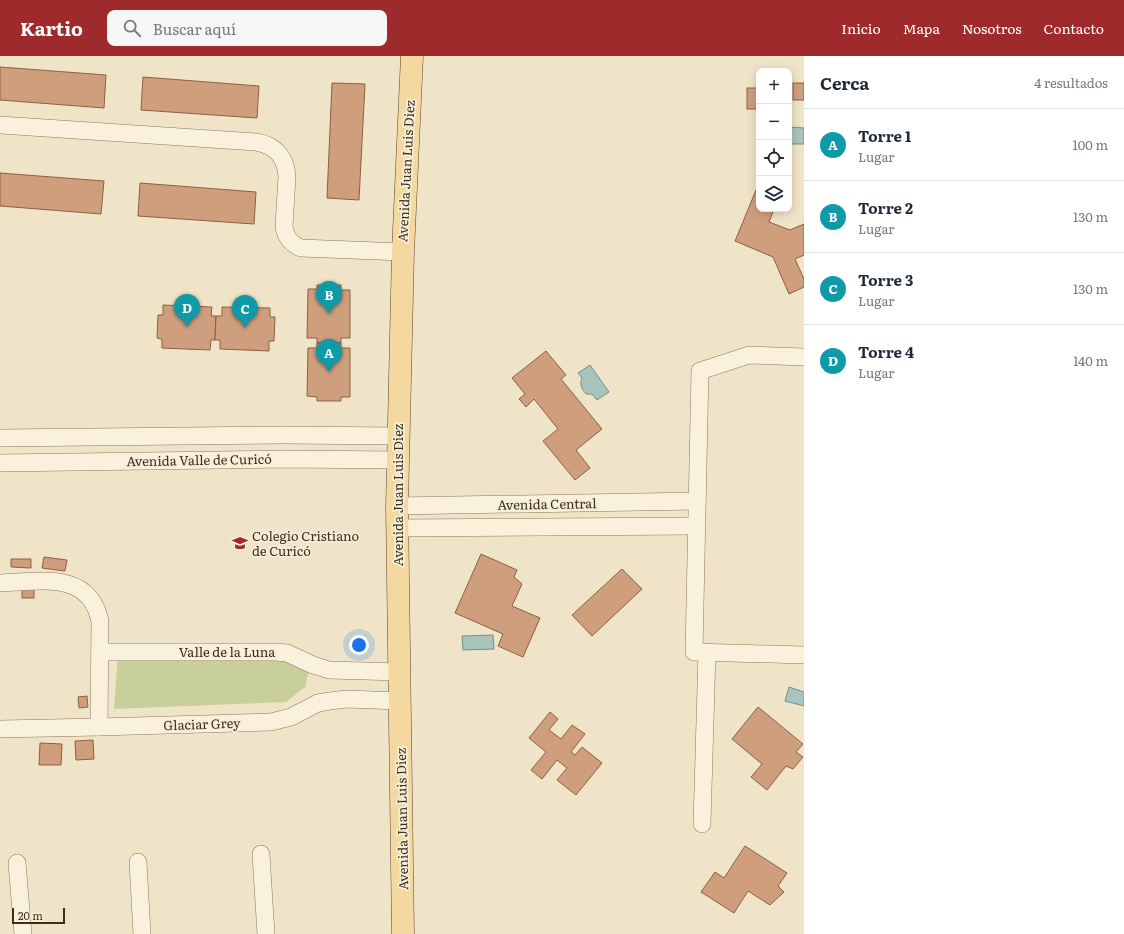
<!DOCTYPE html>
<html lang="es">
<meta charset="utf-8">
<style>
:root{--surface:#fff;--page:#f6f6f7;--text:#1f2937;--muted:#747a83;--line:#e0e1e3;--accent:#9e2a2b}
body{margin:0;font-family:Literata,serif;background:var(--page);color:var(--text)}
.controls{position:absolute;right:12px;top:12px;display:grid;overflow:hidden;border-radius:8px;box-shadow:0 2px 10px #0003}
.controls button{width:36px;height:36px;display:grid;place-items:center;padding:0;border:0;border-bottom:1px solid var(--line);background:var(--surface);color:var(--text);font:20px sans-serif}
.scale{position:absolute;left:12px;bottom:10px;width:53px;box-sizing:border-box;padding-left:4px;border:2px solid #3d2e20;border-top:0;font-size:11px;line-height:14px;white-space:nowrap;color:#3d2e20;-webkit-text-stroke:3px #f7eed8;paint-order:stroke}
.you{position:absolute;left:359px;top:589px;width:14px;height:14px;margin:-10px;border:3px solid #fff;border-radius:50%;background:#1a73e8;box-shadow:0 0 0 6px #1a73e833}
.badge{display:grid;place-items:center;width:26px;height:26px;border-radius:50%;background:var(--accent);color:#fff;font-size:13px;font-weight:700}
.pin{position:absolute;translate:-50% -33px;filter:drop-shadow(0 1px 2px #0008)}
.pin::after{content:'';position:absolute;top:21px;width:14px;height:12px;background:inherit;clip-path:polygon(0 0,100% 0,50% 100%)}
.list{margin:0;padding:0;list-style:none}
h2{display:flex;justify-content:space-between;align-items:center;height:52px;margin:0;padding:0 16px;font-size:17px}
h2 small{font-size:13px;font-weight:400;color:var(--muted)}
.list li{display:grid;grid-template-columns:26px 1fr auto;gap:12px;align-items:center;box-sizing:border-box;height:72px;padding:0 16px;border-top:1px solid var(--line)}
.list b{display:block;font-size:15px;white-space:nowrap}
.list p{margin:0;font-size:13px;white-space:nowrap;color:var(--muted)}
.list em{font-size:13px;font-style:normal;color:var(--muted)}
.icon{flex:none;width:22px;height:22px;fill:none;stroke:currentColor;stroke-width:2;stroke-linecap:round;stroke-linejoin:round}
.map{position:relative;flex:none;width:804px;height:878px;overflow:hidden}
header{display:flex;align-items:center;gap:24px;box-sizing:border-box;height:56px;padding:0 20px;background:var(--accent);color:#fff}
header strong{font-size:19px}
nav{display:flex;gap:22px;margin-inline-start:auto;font-size:14px}
.search{width:280px;height:36px;background:var(--page);display:flex;align-items:center;gap:10px;box-sizing:border-box;padding:0 14px;border-radius:8px;color:var(--muted);font-size:15px}
main{display:flex}
aside{flex:1;background:var(--surface)}
.map>svg:first-child{display:block}
.green{fill:#c9cf9b}
.water{fill:#a9c4bc;stroke:#6f938a}
.building{fill:#cf9f7d;stroke:#8d5f41}
.lines{fill:none;stroke-linecap:round;stroke-linejoin:round}
.minor-casing{stroke:#8d765c;stroke-width:18}
.major-casing{stroke:#5b4430;stroke-width:23}
.minor{stroke:#faf1dc;stroke-width:17}
.major{stroke:#f3d9a0;stroke-width:22}
.labels{text-anchor:middle;stroke-width:3.5;stroke-linejoin:round;paint-order:stroke}
.street-label{font-size:13px;fill:#3d2e20;stroke:#f7eed8}
.poi-label{font-size:13px;fill:#3d2e20;stroke:#f7eed8;text-anchor:start}
</style>
<header>
<strong>Kartio</strong>
<div class="search"><svg class="icon" aria-label="search" viewBox="0 0 24 24"><circle cx="10" cy="10" r="6"/><path d="M15 15l6 6"/></svg>Buscar aquí</div>
<nav><a>Inicio</a><a>Mapa</a><a>Nosotros</a><a>Contacto</a></nav>
</header>
<main>
<div class="map">
<svg width="804" height="878" viewBox="0 0 804 878">
<rect width="100%" height="100%" fill="#f0e4c8"/>
<path class="green" d="M293 592 309 614 305 631 286 646 114 653 118 598Z"/>
<g class="water">
<path d="M789 71 804 72V88H789Z"/>
<path d="M590 309 609 336 597 344 592 338H586C582 333 579 329 582 322L578 317Z"/>
<path d="M493 579 494 593 463 594 462 580Z"/>
<path d="M789 631 804 636V650L785 645Z"/>
</g>
<g class="building">
<path d="M0 11 106 19 104 52 0 44Z"/>
<path d="M143 21 259 30 257 62 141 54Z"/>
<path d="M332 27 365 28 359 144 327 142Z"/>
<rect x="793" y="27" width="11" height="17"/>
<rect x="747" y="32" width="12" height="21"/>
<path d="M0 117 104 125 101 158 0 150Z"/>
<path d="M140 127 256 136 254 168 138 160Z"/>
<path d="M759 127V153H774L769 166 790 174 804 168V199L795 203 804 223V231L789 238 773 201 735 185Z"/>
<path d="M317 229H341V234H350V282H341V287H317V282H307L308 233H317Z"/>
<path d="M163 249 212 251 211 260H216L215 284H211L210 294 162 292V283L157 282 158 259H163Z"/>
<path d="M222 251 270 252V261H275L274 285H269V295L220 293V284H215L216 260H222Z"/>
<path d="M317 287H341V292H350V341H341V345H317V341L307 340 308 292H317Z"/>
<path d="M546 295 566 319 561 323 602 373 576 394 590 412 575 424 543 385 558 373 534 343 526 351 519 343 525 338 512 322Z"/>
<path d="M481 498 517 514 514 521 522 528 512 550 540 562 523 601 498 590 503 578 455 557Z"/>
<path d="M44 501 67 504 65 515 42 512Z"/>
<path d="M11 503H31V512L11 511Z"/>
<path d="M622 513 642 533 592 580 572 559Z"/>
<rect x="22" y="532" width="12" height="10"/>
<path d="M87 640 88 651 79 652 78 641Z"/>
<path d="M758 651 803 688 796 696 803 701 793 713 786 710 767 734 751 721 762 708 732 683Z"/>
<path d="M550 656 558 663 549 674 561 683 572 669 585 678 571 696 575 699 582 691 602 707 576 739 557 724 567 712 557 704 542 723 531 714 546 696 529 682Z"/>
<path d="M93 684 94 703 76 704 75 685Z"/>
<path d="M40 687 62 688 61 709H39Z"/>
<path d="M745 790 787 817 778 830 784 836 770 849 748 835 734 857 701 836 715 816 724 822Z"/>
</g>
<g class="lines">
<defs>
<g id="minor">
<path d="M0 69 256 86C275 89 286 101 287 120L284 171C286 182 291 188 301 192L403 196"/>
<path d="M804 301 749 299 700 315 694 596 804 599"/>
<path d="M0 382 283 379 398 380"/>
<path d="M0 407 283 403 398 404"/>
<path d="M397 450 697 445"/>
<path d="M397 472 697 470"/>
<path d="M0 527C40 526 89 514 100 565L99 671"/>
<path d="M100 596H276L287 597 313 609 329 614 400 616"/>
<path d="M0 673 99 671 271 666 291 661 318 647 330 645 346 643 400 645"/>
<path d="M702 768 707 596"/>
<path d="M261 798 266 878"/>
<path d="M138 806 142 878"/>
<path d="M17 807 23 878"/>
</g>
<path id="major" d="M403 878 397 450 403 196 412 0"/>
</defs>
<use href="#minor" class="minor-casing"/>
<use href="#major" class="major-casing"/>
<use href="#minor" class="minor"/>
<use href="#major" class="major"/>
</g>
<defs>
<symbol id="school-bare" viewBox="-9 -9 18 18"><path d="M0-5L7-2L0 1L-7-2ZM-4 1L0 2.5L4 1V4Q0 6-4 4Z" fill="#9e2a2b" stroke="#f7eed8" stroke-width="2.5" paint-order="stroke"/></symbol>
</defs>
<g fill-rule="evenodd">
<use href="#school-bare" x="229" y="476" width="22" height="22"/>
</g>
<g class="labels">
<g class="street-label">
<text transform="translate(406 115) rotate(-87)" y="5">Avenida Juan Luis Diez</text>
<text transform="translate(199 404) rotate(-1)" y="5">Avenida Valle de Curicó</text>
<text transform="translate(398 439) rotate(-90)" y="5">Avenida Juan Luis Diez</text>
<text transform="translate(547 448) rotate(-1)" y="5">Avenida Central</text>
<text x="227" y="601">Valle de la Luna</text>
<text transform="translate(202 668) rotate(-2)" y="5">Glaciar Grey</text>
<text transform="translate(402 763) rotate(-91)" y="5">Avenida Juan Luis Diez</text>
</g>
<g class="poi-label">
<text x="252" y="485">Colegio Cristiano<tspan x="252" dy="15">de Curicó</tspan></text>
</g>
</g>
</svg>
<div class="controls">
<button>+</button>
<button>−</button>
<button><svg class="icon" aria-label="locate" viewBox="0 0 24 24"><circle cx="12" cy="12" r="6"/><path d="M12 2v4M12 18v4M2 12h4M18 12h4"/></svg></button>
<button><svg class="icon" aria-label="layers" viewBox="0 0 24 24"><path d="M12 4l9 5-9 5-9-5zM3 14l9 5 9-5"/></svg></button>
</div>
<div class="scale">20 m</div>
<div class="you"></div>
<div class="pin badge" style="left:329px;top:316px;background:#0f9aa8">A</div>
<div class="pin badge" style="left:329px;top:258px;background:#0f9aa8">B</div>
<div class="pin badge" style="left:245px;top:272px;background:#0f9aa8">C</div>
<div class="pin badge" style="left:187px;top:271px;background:#0f9aa8">D</div>
</div>
<aside>
<h2>Cerca<small>4 resultados</small></h2>
<ul class="list">
<li><span class="badge" style="background:#0f9aa8">A</span><div><b>Torre 1</b><p>Lugar</p></div><em>100 m</em></li>
<li><span class="badge" style="background:#0f9aa8">B</span><div><b>Torre 2</b><p>Lugar</p></div><em>130 m</em></li>
<li><span class="badge" style="background:#0f9aa8">C</span><div><b>Torre 3</b><p>Lugar</p></div><em>130 m</em></li>
<li><span class="badge" style="background:#0f9aa8">D</span><div><b>Torre 4</b><p>Lugar</p></div><em>140 m</em></li>
</ul>
</aside>
</main>
